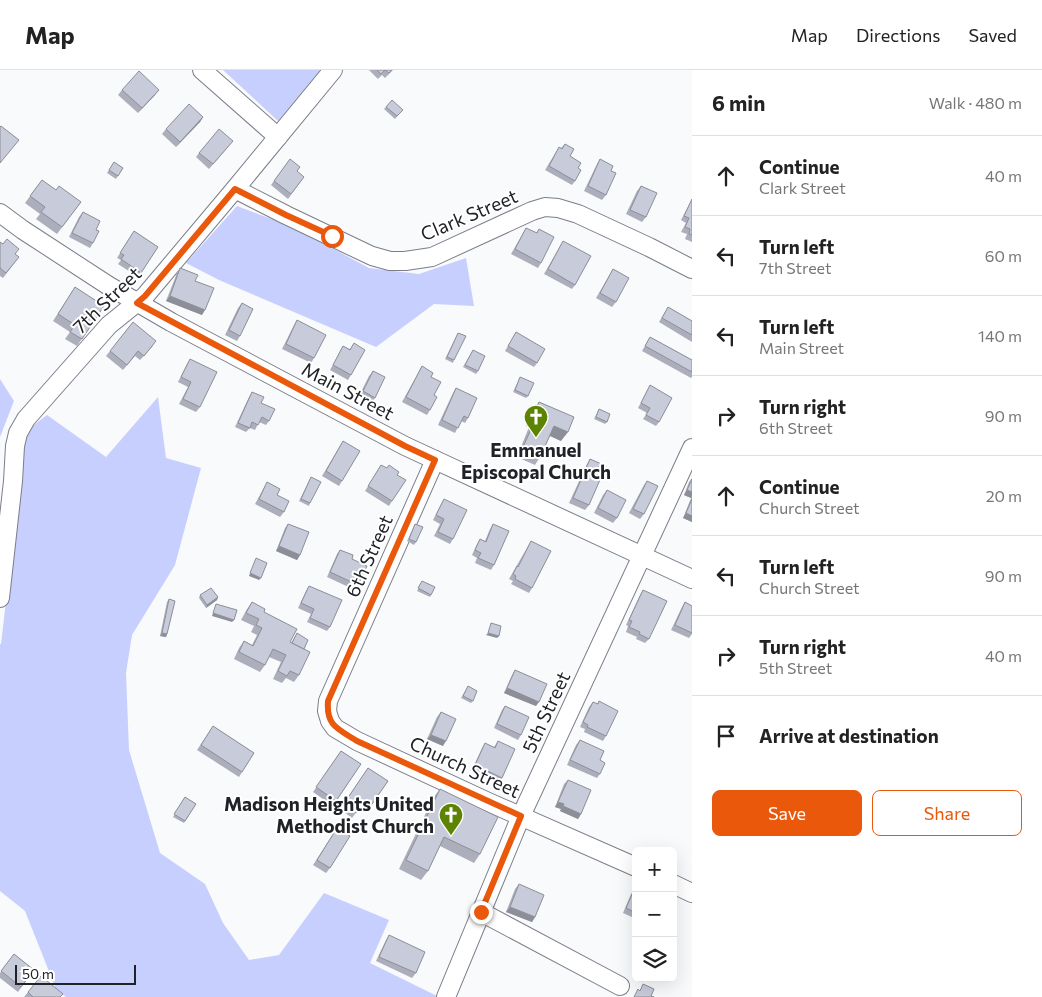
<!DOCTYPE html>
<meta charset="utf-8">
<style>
:root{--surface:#fff;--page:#f6f6f6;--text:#222;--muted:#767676;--line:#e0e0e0;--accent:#ea580c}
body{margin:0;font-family:Commissioner,sans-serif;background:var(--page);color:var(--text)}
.controls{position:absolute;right:15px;bottom:15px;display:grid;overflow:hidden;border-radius:8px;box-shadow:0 5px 20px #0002}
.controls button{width:45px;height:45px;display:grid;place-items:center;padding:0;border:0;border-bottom:1px solid var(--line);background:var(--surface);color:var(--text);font:25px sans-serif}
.scale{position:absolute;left:15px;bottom:12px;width:121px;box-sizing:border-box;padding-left:5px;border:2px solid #212227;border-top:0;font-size:14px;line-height:18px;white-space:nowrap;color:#212227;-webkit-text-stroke:4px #fff;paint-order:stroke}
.stop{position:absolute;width:15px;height:15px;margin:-11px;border:4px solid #ea580c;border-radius:50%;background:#fff}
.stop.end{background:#ea580c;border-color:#fff;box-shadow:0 1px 5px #0008}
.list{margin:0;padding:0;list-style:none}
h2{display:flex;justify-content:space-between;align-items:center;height:65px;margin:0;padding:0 20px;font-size:21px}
h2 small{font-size:16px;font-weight:400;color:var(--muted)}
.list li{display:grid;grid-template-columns:32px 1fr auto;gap:15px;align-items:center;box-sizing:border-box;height:80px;padding:0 20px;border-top:1px solid var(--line)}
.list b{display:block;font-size:19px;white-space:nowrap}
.list p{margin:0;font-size:16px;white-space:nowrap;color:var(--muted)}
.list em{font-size:16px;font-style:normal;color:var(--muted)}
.actions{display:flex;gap:10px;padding:15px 20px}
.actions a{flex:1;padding:11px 0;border:1px solid var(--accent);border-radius:8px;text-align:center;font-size:18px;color:var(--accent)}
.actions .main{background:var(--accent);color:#fff}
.icon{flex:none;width:28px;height:28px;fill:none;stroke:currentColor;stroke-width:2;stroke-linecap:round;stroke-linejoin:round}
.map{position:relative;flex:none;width:692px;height:927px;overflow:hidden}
header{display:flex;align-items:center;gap:30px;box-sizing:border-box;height:70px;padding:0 25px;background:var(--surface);border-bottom:1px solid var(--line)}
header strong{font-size:24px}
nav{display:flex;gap:28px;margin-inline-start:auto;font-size:18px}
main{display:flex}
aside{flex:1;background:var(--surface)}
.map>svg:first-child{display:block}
.green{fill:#c7cffe}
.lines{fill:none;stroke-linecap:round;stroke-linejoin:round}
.minor-casing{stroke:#7b7d8a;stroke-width:20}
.minor{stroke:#fff;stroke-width:18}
.wall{fill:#acafbb}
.shaded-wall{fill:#8c8e98}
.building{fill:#c8cbd9;stroke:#8c8e98}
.route{stroke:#ea580c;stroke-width:6}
.labels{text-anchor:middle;stroke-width:4;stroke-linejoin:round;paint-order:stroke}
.street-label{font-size:19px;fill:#212227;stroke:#fff}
.poi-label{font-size:19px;font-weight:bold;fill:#212227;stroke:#fff}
</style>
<header>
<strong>Map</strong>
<nav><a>Map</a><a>Directions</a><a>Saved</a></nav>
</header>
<main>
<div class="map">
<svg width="692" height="927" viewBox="0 0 692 927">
<rect width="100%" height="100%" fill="#f9fafc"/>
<g class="green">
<path d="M223 0H320L278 51Z"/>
<path d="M237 136 293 157 369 198 419 204 466 188 474 236 434 234 376 277 219 210 186 193Z"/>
<path d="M0 309 14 331 0 367Z"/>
<path d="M158 327 166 388 201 398 175 495 132 565 126 603 129 680 160 783 205 814 223 853 249 890 279 885 324 823 389 850 370 893 437 926 436 927H66L56 919 25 841 0 821V574H1L26 361 47 345 106 387Z"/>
</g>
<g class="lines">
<defs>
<g id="minor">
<path d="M202 0 278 67"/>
<path d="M235 119 286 145 372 186 390 191H405L432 187 532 141 545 137 558 138 578 144 649 177 692 199"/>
<path d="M0 143 23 160 109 216 171 252 405 376 692 509"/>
<path d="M435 390 328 631 327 641 330 651 335 658 357 671 486 731 636 797"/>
<path d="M0 528 13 411 15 376 18 363 26 349 109 255 145 226 235 119 333 0"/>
<path d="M673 814 692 823"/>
<path d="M481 842 620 916"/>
<path d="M446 927 521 746 692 378"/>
</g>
</defs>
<use href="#minor" class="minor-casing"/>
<use href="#minor" class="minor"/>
</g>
<g class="wall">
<path d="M369 0H393L385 8 382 5 378 9Z"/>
<path d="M122 20 155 25 138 43 118 25Z"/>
<path d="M386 37 401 42 395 49 384 39Z"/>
<path d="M203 47 200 52 176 77 162 64 166 59Z"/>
<path d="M565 74 570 86 578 98 575 111 572 115 545 100 559 77 561 78Z"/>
<path d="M229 76 209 99 196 87 199 83Z"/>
<path d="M290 89 297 102 304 107 288 129 271 115Z"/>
<path d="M600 89 611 101 606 125 602 130 584 121 597 94Z"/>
<path d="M114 92 123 98 116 109 107 103Z"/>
<path d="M42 110 56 120 81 132 57 164 36 149 40 144 25 133Z"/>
<path d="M641 116 646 147 642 152 626 144 637 121Z"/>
<path d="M692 129V172L685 169 687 164 681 162 686 153 681 150Z"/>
<path d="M83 142 96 160 93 173 90 178 69 167 79 147Z"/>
<path d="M526 158 536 163 539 159 541 193 538 198 511 184Z"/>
<path d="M134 161 158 177 138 207 118 194 121 190 117 188Z"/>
<path d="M563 171 575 215 572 219 544 204Z"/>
<path d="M0 172 19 187 3 208 0 206Z"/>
<path d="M180 198 195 211 202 245 166 231 177 203Z"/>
<path d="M613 199 616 232 612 237 596 228Z"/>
<path d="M75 217 104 236 77 276 65 269 70 262 53 251Z"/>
<path d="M242 233 240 266 237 271 225 265 238 238Z"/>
<path d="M668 237 692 251V272L659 252Z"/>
<path d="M297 250 314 288 311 293 282 279 294 255Z"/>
<path d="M516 262 537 293 534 297 505 281Z"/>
<path d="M458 263 454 290 453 293 445 289Z"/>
<path d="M650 267 692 290V307L691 308 642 281Z"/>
<path d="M354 273 351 305 348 310 330 300 343 276 350 279Z"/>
<path d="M153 276 140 290 135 286 123 300 106 286 110 281Z"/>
<path d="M473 280 478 301 476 304 463 297Z"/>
<path d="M190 289 200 337 196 342 179 334 188 317 178 312 187 294Z"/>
<path d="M422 296 431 307 434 325 430 340 427 345 402 332Z"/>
<path d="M373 301 375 328 372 332 359 326 369 306Z"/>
<path d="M520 307 528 326 526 328 513 322Z"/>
<path d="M650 315 659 352 656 356 643 349 647 343 638 338Z"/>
<path d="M456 318 468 348 465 353 461 351 455 363 438 355 453 323Z"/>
<path d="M252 322 261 333 269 351 266 355 259 352 255 360 250 358 246 362 235 357 249 327Z"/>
<path d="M539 332 561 371 550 366 541 385 535 395 517 387 529 357 526 356 532 341Z"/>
<path d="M599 339 607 352 605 354 594 349Z"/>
<path d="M343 371 342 411 339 416 322 406Z"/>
<path d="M590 389 589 435 585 440 569 433 587 394Z"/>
<path d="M378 400 397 405 392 431 389 436 365 421Z"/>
<path d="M311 407 310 433 309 436 299 431Z"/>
<path d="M692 408V452L683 448 691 428 684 425 689 412Z"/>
<path d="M647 411 644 444 640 449 629 443 644 415Z"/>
<path d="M267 412 277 425 284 442 280 447 255 434Z"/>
<path d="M607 420 617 448 613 453 594 443 603 425Z"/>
<path d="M444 429 453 469 450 474 434 466 440 454 433 450 441 434Z"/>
<path d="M288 454 300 485 297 490 276 481 285 458Z"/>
<path d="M415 454 416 472 414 475 407 471Z"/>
<path d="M493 454 494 495 491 500 475 493 477 488 472 485 477 474 480 469 485 471 490 459Z"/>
<path d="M531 471 532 518 529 523 511 514 513 511 509 509Z"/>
<path d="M340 480 352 489 358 515 355 520 327 507 337 484Z"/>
<path d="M422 511 431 525 430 527 417 521Z"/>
<path d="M309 516 330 557 327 561 307 552 311 544 298 538 306 521Z"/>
<path d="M643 520 649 569 645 573 636 569 637 567 626 562 628 556 626 555 640 525Z"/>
<path d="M200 525 218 527 217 530 206 538 199 528Z"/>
<path d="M169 529 167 564 166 567 160 566 167 532Z"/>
<path d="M252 532 264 542 290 572 291 573 297 563 304 579 299 605 294 612 286 608 282 613 273 609 281 592 269 587 265 595 260 602 234 589 239 578 244 571 252 575 257 565 251 562 254 556 241 550 247 539Z"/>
<path d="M685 532 692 536V564L689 568 671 560 682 537Z"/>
<path d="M515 600 536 636 504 623 512 605Z"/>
<path d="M468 616 473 631 471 633 461 628Z"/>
<path d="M599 631 606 666 603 671 584 662 585 659 580 657 589 637 593 632 597 634Z"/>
<path d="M505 636 521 665 518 670 494 658 502 640Z"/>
<path d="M441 642 443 676 427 669 437 647Z"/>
<path d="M213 656 254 683 239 707 197 680Z"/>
<path d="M580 670 600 690V704L597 708 567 695 576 675Z"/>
<path d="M498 671 502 708 499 712 472 700 482 678 485 673 494 677Z"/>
<path d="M341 681 361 694 333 736 313 722Z"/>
<path d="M368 698 388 711 369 739 362 734 352 748 340 739Z"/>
<path d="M568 710 581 744 578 749 560 741 561 739 555 737 564 714Z"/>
<path d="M440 719 480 784 474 793 440 776 428 801 421 810 399 799 433 728Z"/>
<path d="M185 727 196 734 184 753 173 747Z"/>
<path d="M337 758 330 798 326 803 313 795Z"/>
<path d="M519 814 535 847 532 852 506 842 515 819Z"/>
<path d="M634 820H636V853L633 851 634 848 623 843 631 824Z"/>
<path d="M389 865 416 903 412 908 376 891 386 870Z"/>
<path d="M14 884 34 900 18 922 0 908V903Z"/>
<path d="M28 922 61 927H24Z"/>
</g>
<g class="shaded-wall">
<path d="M159 20 155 25 138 43 142 38Z"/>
<path d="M203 47 200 52 176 77 180 72Z"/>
<path d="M170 226 205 240 202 245 166 231Z"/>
<path d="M533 346 536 348 529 357 526 356Z"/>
<path d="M554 356 568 362 561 371 548 365Z"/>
<path d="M687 420 692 422V426L691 428 684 425Z"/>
<path d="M686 443 692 446V452L683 448Z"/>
<path d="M279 476 300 485 297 490 276 481Z"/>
<path d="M250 503 261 508 259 510 249 506Z"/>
<path d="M218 527 217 530 206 538 207 535Z"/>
<path d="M213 543 234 550 232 552 212 546Z"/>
<path d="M162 563 167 564 166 567 160 566Z"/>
<path d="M488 563 499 566 497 568 486 565Z"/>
<path d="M507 618 539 632 536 636 504 623Z"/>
<path d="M431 665 446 671 443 676 427 669Z"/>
<path d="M558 732 564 734 561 739 555 737Z"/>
<path d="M563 736 581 744 578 749 560 741Z"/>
<path d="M510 837 535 847 532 852 506 842Z"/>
</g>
<g class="building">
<path d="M377 0H385L381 4Z"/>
<path d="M385 0H392L389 3Z"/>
<path d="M139 1 159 20 142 38 122 20Z"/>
<path d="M392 30 403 40 397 46 386 37Z"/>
<path d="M189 34 203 47 180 72 166 59Z"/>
<path d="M1 56 19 70 0 93V57Z"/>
<path d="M219 59 233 71 213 94 199 83Z"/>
<path d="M565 74 574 79 570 86 581 93 578 98 581 100 575 111 549 96 559 77 562 79Z"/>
<path d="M290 89 300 97 297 101 304 107 291 124 274 111Z"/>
<path d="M600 89 613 96 611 101 616 103 606 125 588 116Z"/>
<path d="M114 92 123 98 118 106 109 100Z"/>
<path d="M42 110 56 120 59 116 81 132 62 157 41 142 45 137 30 126Z"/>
<path d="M641 116 657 123 646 147 630 140Z"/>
<path d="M692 129V165L689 164 690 159 685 157 689 148 684 146Z"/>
<path d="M83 142 100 151 96 160 99 161 93 173 72 163Z"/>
<path d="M526 158 537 163 539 159 554 167 541 193 515 179Z"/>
<path d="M134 161 158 177 141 203 121 189 124 185 120 183Z"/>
<path d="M7 169 19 179 15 184 19 187 6 203 0 198V172L3 174Z"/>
<path d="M563 171 591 186 575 215 548 199Z"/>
<path d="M180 198 198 205 195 211 214 218 205 240 170 226Z"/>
<path d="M613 199 629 208 616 232 600 223Z"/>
<path d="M75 217 104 236 82 269 70 262 75 255 58 244Z"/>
<path d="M242 233 253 239 240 266 229 260Z"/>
<path d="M668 237 692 251V265L662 248Z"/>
<path d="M297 250 326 265 314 288 286 274Z"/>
<path d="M133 252 156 271 144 286 138 281 127 295 110 281Z"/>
<path d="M516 262 545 279 537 293 508 276Z"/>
<path d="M458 263 466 266 454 290 447 287Z"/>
<path d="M650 267 692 290V302L645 276Z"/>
<path d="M354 273 365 280 351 305 333 295 343 276 350 280Z"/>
<path d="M473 280 485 286 478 301 465 295Z"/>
<path d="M190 289 217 302 200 337 183 329 191 312 181 307Z"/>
<path d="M422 296 433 303 431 307 441 312 434 325 437 327 430 340 406 327Z"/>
<path d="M373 301 385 307 375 328 363 321Z"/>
<path d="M520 307 534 313 528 326 515 320Z"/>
<path d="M650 315 672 328 659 352 646 345 650 338 641 333Z"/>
<path d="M456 318 477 328 468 348 464 346 458 358 442 350Z"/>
<path d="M252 322 264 327 261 333 275 339 269 351 262 347 258 355 252 352 250 358 238 353Z"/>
<path d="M539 332 574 347 568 362 554 356 541 385 523 377 536 348 533 346Z"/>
<path d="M599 339 610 344 607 352 596 347Z"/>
<path d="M343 371 360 381 342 411 326 401Z"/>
<path d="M590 389 606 396 589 435 573 428Z"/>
<path d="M381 395 387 398 389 395 399 402 397 405 406 410 392 431 368 416Z"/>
<path d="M311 407 321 412 310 433 301 429Z"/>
<path d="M692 409V422L687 420Z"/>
<path d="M647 411 658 416 644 444 633 439Z"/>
<path d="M267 412 280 419 277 425 289 431 284 442 259 429Z"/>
<path d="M607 420 626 430 617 448 598 438Z"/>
<path d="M444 429 467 440 453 469 438 462 444 449 436 445Z"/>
<path d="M692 429V446L686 443Z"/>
<path d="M288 454 309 462 300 485 279 476Z"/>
<path d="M415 454 423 457 416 472 409 469Z"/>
<path d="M493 454 509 461 494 495 478 488 481 483 475 480 480 469 486 472Z"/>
<path d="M531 471 551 481 532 518 515 509 516 506 513 504 517 496 518 497Z"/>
<path d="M340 480 353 485 352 489 367 496 358 515 330 502Z"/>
<path d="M256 488 267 493 261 508 250 503Z"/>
<path d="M422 511 435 517 431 525 418 518Z"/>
<path d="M309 516 342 530 330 557 310 548 314 539 301 533Z"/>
<path d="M211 518 218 527 207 535 200 525Z"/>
<path d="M643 520 667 531 649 569 639 564 640 562 629 557 632 551 629 550Z"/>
<path d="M169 529 175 531 167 564 162 563Z"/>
<path d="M252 532 265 539 264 542 297 559 290 572 310 582 299 605 290 601 287 606 278 601 286 585 273 579 265 595 239 582 244 571 253 576 262 558 256 555 259 549 246 543Z"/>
<path d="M685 532 692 536V563L675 555Z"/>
<path d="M216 534 237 540 234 550 213 543Z"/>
<path d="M491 553 501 556 499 566 488 563Z"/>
<path d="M297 563 308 570 304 579 292 573Z"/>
<path d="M515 600 547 614 539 632 507 618Z"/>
<path d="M468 616 477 621 473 631 463 626Z"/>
<path d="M599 631 618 641 606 666 587 657 588 655 583 652 593 632 598 634Z"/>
<path d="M505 636 529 647 521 665 497 654Z"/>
<path d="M441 642 456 649 446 671 431 665Z"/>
<path d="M213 656 254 683 242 702 201 675Z"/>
<path d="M580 670 604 681 600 690 605 693 600 704 570 690Z"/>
<path d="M498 671 515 679 502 708 475 695 485 673 495 678Z"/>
<path d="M341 681 361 694 336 731 316 717Z"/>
<path d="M368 698 388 711 372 734 365 729 356 743 343 735Z"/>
<path d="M568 710 591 720 581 744 563 736 564 734 558 732Z"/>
<path d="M440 719 498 747 480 784 444 767 428 801 406 790Z"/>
<path d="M185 727 196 734 185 751 174 744Z"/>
<path d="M337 758 350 766 330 798 317 790Z"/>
<path d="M519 814 544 825 535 847 510 837Z"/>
<path d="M634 820H636V843L626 838Z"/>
<path d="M389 865 425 882 416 903 379 887Z"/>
<path d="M14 884 34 900 21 917 1 901Z"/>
<path d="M41 906 63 924 60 927H33L28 922Z"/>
<path d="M643 914 654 919 651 926 654 927H634L638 919 640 921Z"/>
</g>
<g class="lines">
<path class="route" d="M332 166 286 145 235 119 145 226 137 233 405 376 435 390 328 631C326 656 338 659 357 671L521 746 481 842"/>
</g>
<defs>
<symbol id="church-pin" viewBox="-11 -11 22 30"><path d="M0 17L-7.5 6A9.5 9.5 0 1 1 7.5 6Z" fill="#5d8303" stroke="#fff"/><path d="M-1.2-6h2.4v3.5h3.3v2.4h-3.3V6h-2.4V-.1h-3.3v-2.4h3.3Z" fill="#fff"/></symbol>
</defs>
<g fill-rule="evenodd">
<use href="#church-pin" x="522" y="333" width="28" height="38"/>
<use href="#church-pin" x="437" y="731" width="28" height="38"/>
</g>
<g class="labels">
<g class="street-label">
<text transform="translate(469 145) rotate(-23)" y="7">Clark Street</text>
<text transform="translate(107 230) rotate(-44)" y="7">7th Street</text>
<text transform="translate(348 321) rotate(28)" y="7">Main Street</text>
<text transform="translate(369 486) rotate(-66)" y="7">6th Street</text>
<text transform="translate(546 642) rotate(-65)" y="7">5th Street</text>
<text transform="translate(465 697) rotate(25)" y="7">Church Street</text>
</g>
<g class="poi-label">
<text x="536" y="387">Emmanuel<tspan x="536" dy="22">Episcopal Church</tspan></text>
<text x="434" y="741" text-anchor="end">Madison Heights United<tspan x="434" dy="22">Methodist Church</tspan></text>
</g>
</g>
</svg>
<div class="controls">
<button>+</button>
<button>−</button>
<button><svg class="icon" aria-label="layers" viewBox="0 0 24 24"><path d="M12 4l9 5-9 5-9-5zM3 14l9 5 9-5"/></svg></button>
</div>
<div class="scale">50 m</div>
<div class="stop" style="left:332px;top:166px"></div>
<div class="stop end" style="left:481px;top:842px"></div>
</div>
<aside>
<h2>6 min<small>Walk · 480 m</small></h2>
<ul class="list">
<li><svg class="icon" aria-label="ahead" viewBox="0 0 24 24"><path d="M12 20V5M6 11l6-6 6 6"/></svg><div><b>Continue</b><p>Clark Street</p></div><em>40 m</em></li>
<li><svg class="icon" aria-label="left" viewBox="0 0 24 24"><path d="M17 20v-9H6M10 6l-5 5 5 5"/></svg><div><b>Turn left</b><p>7th Street</p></div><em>60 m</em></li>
<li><svg class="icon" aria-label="left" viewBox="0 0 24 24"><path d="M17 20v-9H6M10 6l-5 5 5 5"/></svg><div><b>Turn left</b><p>Main Street</p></div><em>140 m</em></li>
<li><svg class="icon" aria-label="right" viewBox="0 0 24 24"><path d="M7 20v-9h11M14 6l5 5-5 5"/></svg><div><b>Turn right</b><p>6th Street</p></div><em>90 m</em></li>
<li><svg class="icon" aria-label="ahead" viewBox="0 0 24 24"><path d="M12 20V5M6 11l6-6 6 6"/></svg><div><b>Continue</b><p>Church Street</p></div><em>20 m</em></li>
<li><svg class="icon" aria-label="left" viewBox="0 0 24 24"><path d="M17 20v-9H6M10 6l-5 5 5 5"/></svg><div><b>Turn left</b><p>Church Street</p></div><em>90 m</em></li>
<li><svg class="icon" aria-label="right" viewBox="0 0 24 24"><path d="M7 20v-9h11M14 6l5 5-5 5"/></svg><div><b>Turn right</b><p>5th Street</p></div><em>40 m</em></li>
<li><svg class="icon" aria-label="arrive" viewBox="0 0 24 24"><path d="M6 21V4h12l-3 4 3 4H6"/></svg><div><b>Arrive at destination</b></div></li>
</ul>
<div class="actions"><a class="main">Save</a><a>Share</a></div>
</aside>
</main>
